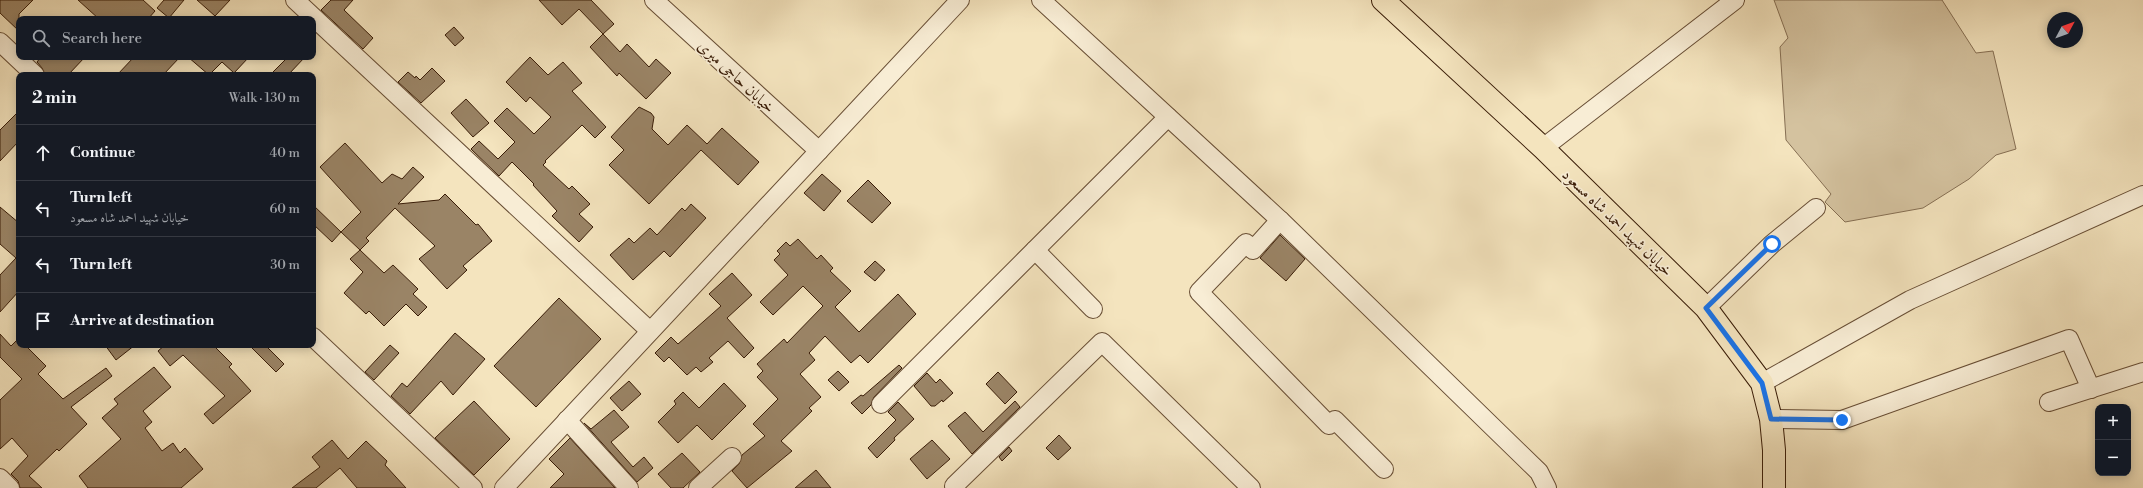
<!DOCTYPE html>
<meta charset="utf-8">
<style>
:root{--surface:#171b24;--page:#20242c;--text:#f1f3f6;--muted:#9ea1a6;--line:#363941}
body{margin:0;font-family:"Libre Bodoni",Amiri,serif;background:var(--page);color:var(--text)}
.controls{position:absolute;right:12px;bottom:12px;display:grid;overflow:hidden;border-radius:8px;box-shadow:0 2px 10px #0003}
.controls button{width:36px;height:36px;display:grid;place-items:center;padding:0;border:0;border-bottom:1px solid var(--line);background:var(--surface);color:var(--text);font:20px sans-serif}
.compass{position:absolute;left:2047px;top:12px;width:36px;height:36px;border-radius:50%;background:var(--surface);box-shadow:0 2px 10px #0003;rotate:49deg}
.stop{position:absolute;width:12px;height:12px;margin:-9px;border:3px solid #1a73e8;border-radius:50%;background:#fff}
.stop.end{background:#1a73e8;border-color:#fff;box-shadow:0 1px 4px #0008}
.list{margin:0;padding:0;list-style:none}
h2{display:flex;justify-content:space-between;align-items:center;height:52px;margin:0;padding:0 16px;font-size:17px}
h2 small{font-size:13px;font-weight:400;color:var(--muted)}
.list li{display:grid;grid-template-columns:26px 1fr auto;gap:12px;align-items:center;box-sizing:border-box;height:56px;padding:0 16px;border-top:1px solid var(--line)}
.list b{display:block;font-size:15px;white-space:nowrap}
.list p{margin:0;font-size:13px;white-space:nowrap;color:var(--muted)}
.list em{font-size:13px;font-style:normal;color:var(--muted)}
.icon{flex:none;width:22px;height:22px;fill:none;stroke:currentColor;stroke-width:2;stroke-linecap:round;stroke-linejoin:round}
.map{position:relative;flex:none;width:2143px;height:488px;overflow:hidden}
.search{position:absolute;background:var(--surface);box-shadow:0 2px 10px #0003;left:16px;top:16px;width:300px;height:44px;display:flex;align-items:center;gap:10px;box-sizing:border-box;padding:0 14px;border-radius:8px;color:var(--muted);font-size:15px}
.panel{position:absolute;background:var(--surface);box-shadow:0 2px 10px #0003;left:16px;top:72px;width:300px;height:276px;border-radius:8px}
.map>svg:first-child{display:block}
.green{fill:#d4c29f;stroke:#866f53}
.building{fill:#9a8466;stroke:#391c07}
.lines{fill:none;stroke-linecap:round;stroke-linejoin:round}
.minor-casing{stroke:#684e35;stroke-width:20}
.major-casing{stroke:#391c07;stroke-width:24}
.minor{stroke:#f8edd5;stroke-width:18}
.major{stroke:#f4e4be;stroke-width:22}
.route{stroke:#1a73e8;stroke-width:5}
.labels{text-anchor:middle;stroke-width:3.5;stroke-linejoin:round;paint-order:stroke}
.street-label{font-size:16px;fill:#391c07;stroke:#f8edd5}
</style>
<div class="map">
<svg width="2143" height="488" viewBox="0 0 2143 488">
<rect width="100%" height="100%" fill="#f4e4be"/>
<filter id="stains"><feTurbulence type="fractalNoise" baseFrequency=".005" numOctaves="4"/><feColorMatrix values="0 0 0 0 .2 0 0 0 0 .09 0 0 0 0 .02 0 0 0 .5 -.17"/></filter>
<radialGradient id="worn" r=".72"><stop offset=".6" stop-color="#630" stop-opacity="0"/><stop offset="1" stop-color="#630" stop-opacity=".3"/></radialGradient>
<path class="green" d="M1774 0H1942L1976 53 1993 51 2016 149 1996 155 1969 179 1923 208 1845 222 1825 202 1831 194 1786 140 1780 47 1788 38Z"/>
<g class="building">
<path d="M0 0H33L19 14V31L0 13Z"/>
<path d="M78 0H143L155 11 148 19H99Z"/>
<path d="M164 0H184L169 18 157 8Z"/>
<path d="M197 0H230L215 16Z"/>
<path d="M331 0H353L344 10 373 38 363 49 321 10Z"/>
<path d="M539 0H591L614 24 603 34 579 9 562 25Z"/>
<path d="M454 27 464 38 455 46 445 35Z"/>
<path d="M603 34 620 52 627 44 649 67 656 59 671 73 646 99 619 73 617 76 590 47Z"/>
<path d="M41 57H85L68 75H45L42 68 37 62Z"/>
<path d="M134 57H180L163 75H117Z"/>
<path d="M188 57H249L234 73 222 62 209 75Z"/>
<path d="M288 57H305L288 75H270Z"/>
<path d="M530 57 548 75 563 62 582 83 572 91 606 127 595 138 582 125 545 161 546 162 543 165 569 189 572 186 590 204 579 214 593 227 579 242 552 216 557 211 533 185 534 184 512 162 499 176 471 149 479 141 498 159 515 142 494 121 507 108 534 134 551 117 530 97 526 102 506 82Z"/>
<path d="M432 68 445 81 421 103 398 82 408 72 415 78 416 76 420 80Z"/>
<path d="M466 99 489 123 473 137 451 113Z"/>
<path d="M639 107 651 113 654 117 652 129 668 145 687 125 707 144 722 128 759 162 738 185 701 150 649 204 609 165 624 150 611 137Z"/>
<path d="M19 111V141L0 161V130Z"/>
<path d="M345 143 382 183 392 174 402 179 413 167 424 177 398 204 439 200 445 194 476 225 478 224 492 241 463 266 467 270 447 289 419 259 435 246 395 208 366 238 369 241 360 250 341 232 361 212 320 167Z"/>
<path d="M822 174 841 191 824 211 804 193Z"/>
<path d="M868 180 891 203 872 223 847 201Z"/>
<path d="M691 204 706 218 670 257 664 251 633 280 610 255 629 238 634 243 650 228 657 235 682 208 685 211Z"/>
<path d="M313 205 341 232 332 242 313 224Z"/>
<path d="M0 207 19 223V291L0 312V275L16 258 0 244Z"/>
<path d="M1280 235 1305 259 1286 281 1260 258Z"/>
<path d="M798 239 817 259 821 255 833 268 830 271 851 291 835 307 859 332 898 294 916 314 868 363 860 355 851 363 825 336 809 353 815 360 800 374 821 397 809 408 812 411 781 441 792 451 747 488 732 471 739 464 742 455 765 436 753 424 778 399 757 377 763 371 757 364 784 339 787 343 823 306 803 286 773 315 760 302 788 275 774 260 780 254 777 251 786 242 790 246Z"/>
<path d="M360 250 384 273 393 265 418 289 413 294 427 307 418 316 406 304 384 326 369 311 366 314 344 293 363 272 350 259Z"/>
<path d="M875 261 885 270 875 281 864 272Z"/>
<path d="M732 273 752 295 727 318 754 348 744 358 728 341 709 358 713 362 701 372 696 367 687 375 669 357 664 362 655 353 671 337 678 344 721 306 709 294Z"/>
<path d="M559 298 601 339 536 407 494 366Z"/>
<path d="M455 333 485 359 453 395 441 381 410 414 391 396 402 383 407 387Z"/>
<path d="M0 334 11 346 19 338V345H25L46 366 38 374 63 399 106 368 112 376 71 407 87 424 59 451 57 449 29 476 42 488H20L18 481 11 474 28 456 12 438 0 449V400L22 379 0 357Z"/>
<path d="M105 345H135L116 360Z"/>
<path d="M165 345H213L232 364 229 367 251 391 213 424 204 414 225 396 183 355 170 366 158 351Z"/>
<path d="M249 345H265L284 364 276 372Z"/>
<path d="M390 345 399 353 374 380 365 372Z"/>
<path d="M899 365 902 368 874 397 871 405 862 414 851 403 861 395 863 396Z"/>
<path d="M154 367 171 387 143 411 152 422 145 428 162 451 173 443 180 453 185 448 203 469 181 488H88L79 476 121 439 102 418 118 404 114 399Z"/>
<path d="M838 371 849 382 839 391 828 380Z"/>
<path d="M998 372 1017 392 1005 404 986 384Z"/>
<path d="M927 373 936 383 940 379 953 393 943 402 942 400 935 406H931L914 386Z"/>
<path d="M629 381 641 394 622 411 610 398Z"/>
<path d="M724 383 746 406 712 440 697 425 678 443 658 422 676 404 674 401 683 392 699 408Z"/>
<path d="M474 401 510 439 474 475 435 438Z"/>
<path d="M1015 401 1020 407 972 454 948 426 965 412 983 432Z"/>
<path d="M898 402 914 419 894 438 895 440 877 458 868 448 896 420 888 412Z"/>
<path d="M614 410 629 427 611 442 633 467 644 457 653 468 637 482 584 423 591 429Z"/>
<path d="M1059 435 1071 448 1058 460 1046 448Z"/>
<path d="M570 438 615 488H550L564 474 549 459Z"/>
<path d="M332 440 348 459 366 441 387 461 385 465 406 488H357L340 468 316 488H292L320 467 312 457Z"/>
<path d="M932 440 950 459 927 479 910 459Z"/>
<path d="M1009 447 1012 451 1002 461 999 457Z"/>
<path d="M682 453 700 472 683 488H671L658 474Z"/>
<path d="M816 470 831 488H795Z"/>
</g>
<g class="lines">
<defs>
<g id="minor">
<path d="M295 0 650 331"/>
<path d="M654 0 819 151"/>
<path d="M1041 0 1280 220 1539 472 1547 488"/>
<path d="M0 42 35 75"/>
<path d="M1543 148 1735 0"/>
<path d="M1280 220 1253 250 1246 243 1199 292 1329 425 1335 420 1384 469"/>
<path d="M1035 250 1093 309"/>
<path d="M1706 308 1772 244 1816 208"/>
<path d="M313 337 473 488"/>
<path d="M1762 383 1910 300 2143 195"/>
<path d="M2049 402 2143 372"/>
<path d="M881 404 1168 117"/>
<path d="M1771 419 1842 420 2069 339 2091 389"/>
<path d="M567 420 629 488"/>
<path d="M0 478 10 488"/>
<path d="M504 488 960 0"/>
<path d="M698 488 732 457"/>
<path d="M956 488 954 486 1102 342 1251 488"/>
</g>
<path id="major" d="M1383 0 1543 148 1706 308 1762 383 1771 419 1774 450V488"/>
</defs>
<use href="#minor" class="minor-casing"/>
<use href="#major" class="major-casing"/>
<use href="#minor" class="minor"/>
<use href="#major" class="major"/>
</g>
<g class="lines">
<path class="route" d="M1772 244 1706 308 1762 383 1771 419 1842 420"/>
</g>
<g class="labels">
<g class="street-label">
<text transform="translate(737 76) rotate(43)" y="6">خیابان حاجی میری</text>
<text transform="translate(1618 222) rotate(44)" y="6">خیابان شهید احمد شاه مسعود</text>
</g>
</g>
<rect width="100%" height="100%" filter="url(#stains)"/>
<rect width="100%" height="100%" fill="url(#worn)"/>
</svg>
<div class="controls">
<button>+</button>
<button>−</button>
</div>
<svg class="compass" viewBox="-18 -18 36 36"><path d="M0-13l5 13h-10z" fill="#e53935"/><path d="M0 13l5-13h-10z" fill="#9ea1a6"/></svg>
<div class="stop" style="left:1772px;top:244px"></div>
<div class="stop end" style="left:1842px;top:420px"></div>
<div class="search"><svg class="icon" aria-label="search" viewBox="0 0 24 24"><circle cx="10" cy="10" r="6"/><path d="M15 15l6 6"/></svg>Search here</div>
<section class="panel">
<h2>2 min<small>Walk · 130 m</small></h2>
<ul class="list">
<li><svg class="icon" aria-label="ahead" viewBox="0 0 24 24"><path d="M12 20V5M6 11l6-6 6 6"/></svg><div><b>Continue</b></div><em>40 m</em></li>
<li><svg class="icon" aria-label="left" viewBox="0 0 24 24"><path d="M17 20v-9H6M10 6l-5 5 5 5"/></svg><div><b>Turn left</b><p>خیابان شهید احمد شاه مسعود</p></div><em>60 m</em></li>
<li><svg class="icon" aria-label="left" viewBox="0 0 24 24"><path d="M17 20v-9H6M10 6l-5 5 5 5"/></svg><div><b>Turn left</b></div><em>30 m</em></li>
<li><svg class="icon" aria-label="arrive" viewBox="0 0 24 24"><path d="M6 21V4h12l-3 4 3 4H6"/></svg><div><b>Arrive at destination</b></div></li>
</ul>
</section>
</div>
